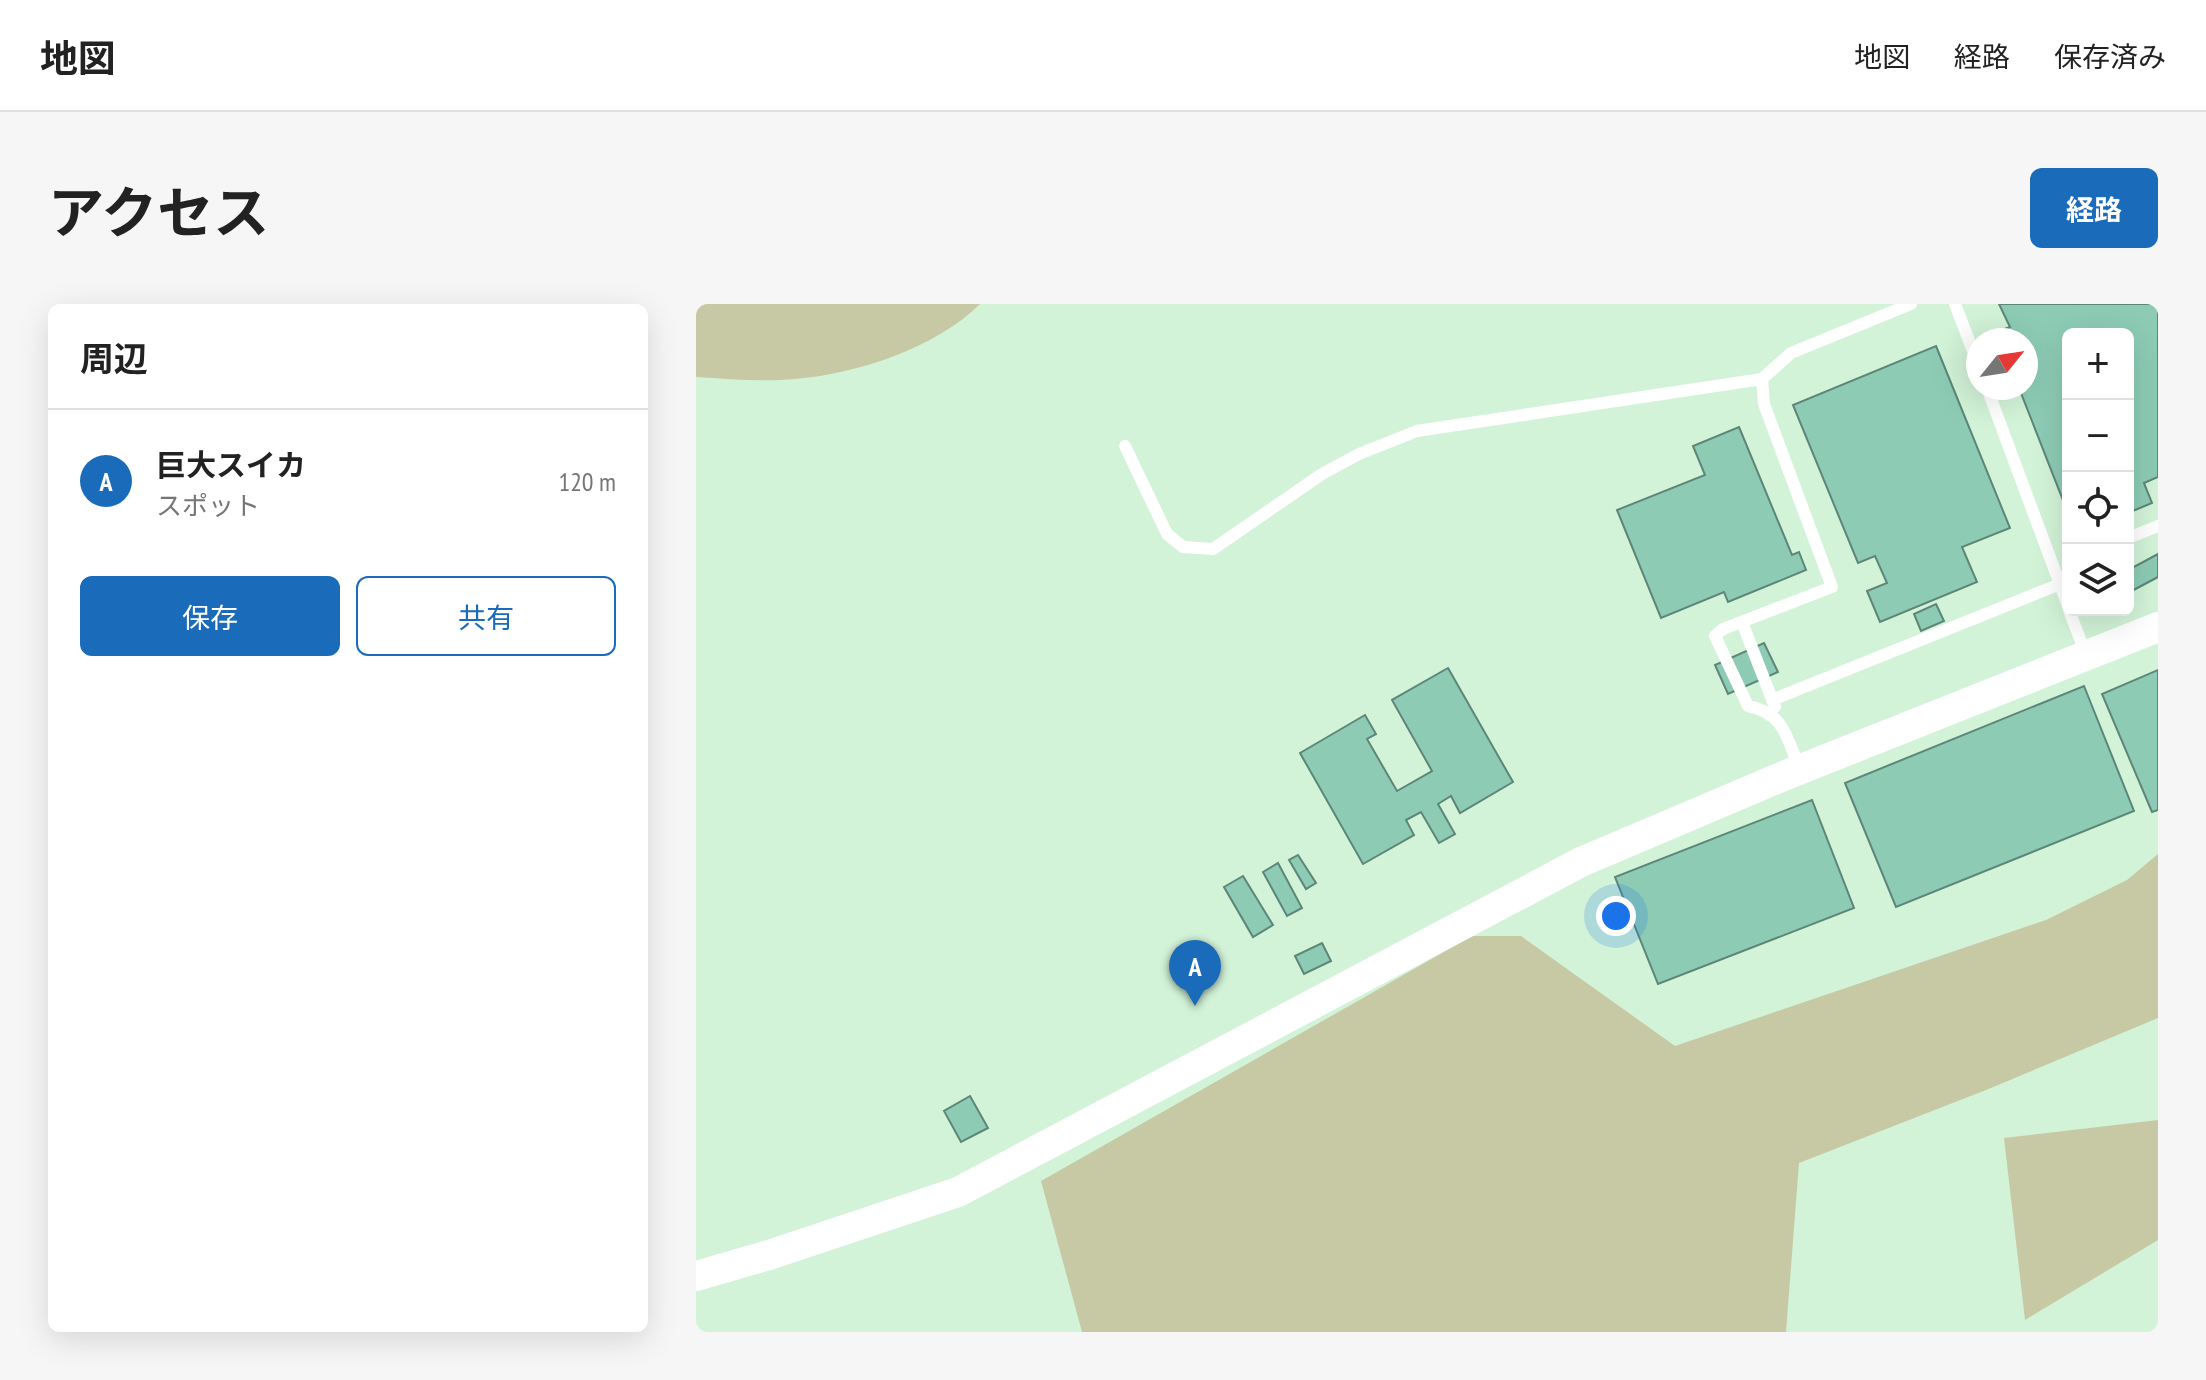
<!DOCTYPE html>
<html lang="ja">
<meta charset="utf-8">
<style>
:root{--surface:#fff;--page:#f6f6f6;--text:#222;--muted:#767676;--line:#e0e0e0;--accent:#1a6bba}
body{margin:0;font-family:"PT Sans Narrow","Noto Sans JP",sans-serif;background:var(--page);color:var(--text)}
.controls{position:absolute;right:24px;top:24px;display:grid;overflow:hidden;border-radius:12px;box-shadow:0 8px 32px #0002}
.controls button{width:72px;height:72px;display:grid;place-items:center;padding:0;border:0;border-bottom:2px solid var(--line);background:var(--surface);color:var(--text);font:40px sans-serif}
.compass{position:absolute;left:1270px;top:24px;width:72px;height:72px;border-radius:50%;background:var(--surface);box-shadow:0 8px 32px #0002;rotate:60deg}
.you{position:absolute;left:920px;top:612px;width:28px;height:28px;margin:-20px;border:6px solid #fff;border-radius:50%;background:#1a73e8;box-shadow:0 0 0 12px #1a73e833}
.badge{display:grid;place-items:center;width:52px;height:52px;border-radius:50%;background:var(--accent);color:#fff;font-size:26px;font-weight:700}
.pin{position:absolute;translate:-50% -66px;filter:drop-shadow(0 2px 4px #0008)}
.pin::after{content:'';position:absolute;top:42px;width:28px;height:24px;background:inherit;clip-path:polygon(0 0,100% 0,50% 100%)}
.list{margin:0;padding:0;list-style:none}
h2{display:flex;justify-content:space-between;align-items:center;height:104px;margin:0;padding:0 32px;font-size:34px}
h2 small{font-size:26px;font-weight:400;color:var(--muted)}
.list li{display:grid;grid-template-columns:52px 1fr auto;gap:24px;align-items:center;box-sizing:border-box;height:144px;padding:0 32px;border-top:2px solid var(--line)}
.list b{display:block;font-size:30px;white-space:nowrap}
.list p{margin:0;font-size:26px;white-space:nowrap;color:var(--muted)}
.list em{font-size:26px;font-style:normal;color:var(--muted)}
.actions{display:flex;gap:16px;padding:24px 32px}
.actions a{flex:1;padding:18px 0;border:2px solid var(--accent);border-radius:12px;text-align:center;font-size:28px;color:var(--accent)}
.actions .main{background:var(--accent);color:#fff}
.icon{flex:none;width:44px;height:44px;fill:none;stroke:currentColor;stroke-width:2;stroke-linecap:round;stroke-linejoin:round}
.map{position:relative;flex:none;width:1462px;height:1028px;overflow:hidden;border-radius:12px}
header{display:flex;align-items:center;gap:48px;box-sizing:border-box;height:112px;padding:0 40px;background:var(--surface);border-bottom:2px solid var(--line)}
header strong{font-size:38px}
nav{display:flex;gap:44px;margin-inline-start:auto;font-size:28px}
.intro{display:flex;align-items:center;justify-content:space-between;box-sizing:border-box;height:192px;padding:0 48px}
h1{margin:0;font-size:56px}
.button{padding:20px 36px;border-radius:12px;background:var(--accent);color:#fff;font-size:28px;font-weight:700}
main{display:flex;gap:48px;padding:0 48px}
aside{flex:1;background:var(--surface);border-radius:12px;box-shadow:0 8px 32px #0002}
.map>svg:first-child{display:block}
.green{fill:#c7c9a5}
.building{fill:#8dcbb5;stroke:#5d8678;stroke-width:2}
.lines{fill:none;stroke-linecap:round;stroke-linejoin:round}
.service{stroke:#fff;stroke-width:12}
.tertiary{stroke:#fff;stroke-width:30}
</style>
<header>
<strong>地図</strong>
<nav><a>地図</a><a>経路</a><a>保存済み</a></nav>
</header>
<div class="intro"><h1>アクセス</h1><a class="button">経路</a></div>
<main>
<aside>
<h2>周辺<small></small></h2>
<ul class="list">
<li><span class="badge">A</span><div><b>巨大スイカ</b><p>スポット</p></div><em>120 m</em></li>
</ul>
<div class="actions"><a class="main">保存</a><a>共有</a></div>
</aside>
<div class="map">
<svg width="1462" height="1028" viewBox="0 0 1462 1028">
<rect width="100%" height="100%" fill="#d2f3d8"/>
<g class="green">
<path d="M0 0H284C240 44 160 70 99 75 66 78 32 75 0 73Z"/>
<path d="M1462 550V714L1290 786 1103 859 1090 1028H386L345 877 776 632H825L979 742 1350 616 1431 576Z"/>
<path d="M1462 816V936L1329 1016 1308 834Z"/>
</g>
<g class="building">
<path d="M1303 0H1462V173L1448 179 1456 199 1432 209V30H1372V209L1323 84H1330V36H1304L1300 28 1314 23Z"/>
<path d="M1240 42 1314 224 1266 243 1281 278 1184 318 1171 287 1191 279 1179 252 1162 259 1097 101Z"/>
<path d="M1043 123 1096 251 1103 248 1110 266 1032 298 1028 288 965 314 921 206 1009 171 997 142Z"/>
<path d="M1462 250V273L1432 289V266Z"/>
<path d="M1240 300 1248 317 1225 327 1218 310Z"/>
<path d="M1068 339 1082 368 1032 390 1019 361Z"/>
<path d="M752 364 817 478 764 509 755 492 742 500 759 530 743 539 725 508 710 516 718 531 667 560 604 449 669 411 680 430 671 435 701 487 736 467 696 396Z"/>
<path d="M1462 366V506L1456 508 1406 390Z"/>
<path d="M1388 382 1438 507 1200 603 1149 479Z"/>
<path d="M1116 496 1158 604 962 680 919 573Z"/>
<path d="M602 551 620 579 610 585 593 556Z"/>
<path d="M582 559 606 604 591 612 567 568Z"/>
<path d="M547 572 577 621 557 633 528 583Z"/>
<path d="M626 639 635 657 608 670 599 652Z"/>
<path d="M274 792 292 824 265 838 248 807Z"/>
</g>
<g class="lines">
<g class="service">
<path d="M1259 0 1282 60"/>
<path d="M1291 84 1372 302"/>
<path d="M429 142 471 230 487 243 517 245 626 170 663 150 721 127 1066 75"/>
<path d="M1432 234 1462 222"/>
<path d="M1373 306 1390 351"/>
<path d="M1046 318 1079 403"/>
<path d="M1076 396 1364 280 1372 269"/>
<path d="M1104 466C1091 435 1089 409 1052 402L1019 332 1027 325 1136 283 1068 100 1066 75 1095 49 1215 0"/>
</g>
<path class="tertiary" d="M0 972 73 951 262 888 885 558 1090 471 1462 323"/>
</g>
</svg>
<div class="controls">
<button>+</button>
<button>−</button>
<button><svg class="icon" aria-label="locate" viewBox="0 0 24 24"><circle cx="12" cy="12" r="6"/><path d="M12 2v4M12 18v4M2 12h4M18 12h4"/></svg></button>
<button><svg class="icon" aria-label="layers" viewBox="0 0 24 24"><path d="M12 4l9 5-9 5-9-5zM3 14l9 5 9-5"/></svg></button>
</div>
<svg class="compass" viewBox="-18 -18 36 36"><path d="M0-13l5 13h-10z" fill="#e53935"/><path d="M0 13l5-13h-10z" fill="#767676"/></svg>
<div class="you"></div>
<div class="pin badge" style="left:499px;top:702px">A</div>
</div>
</main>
